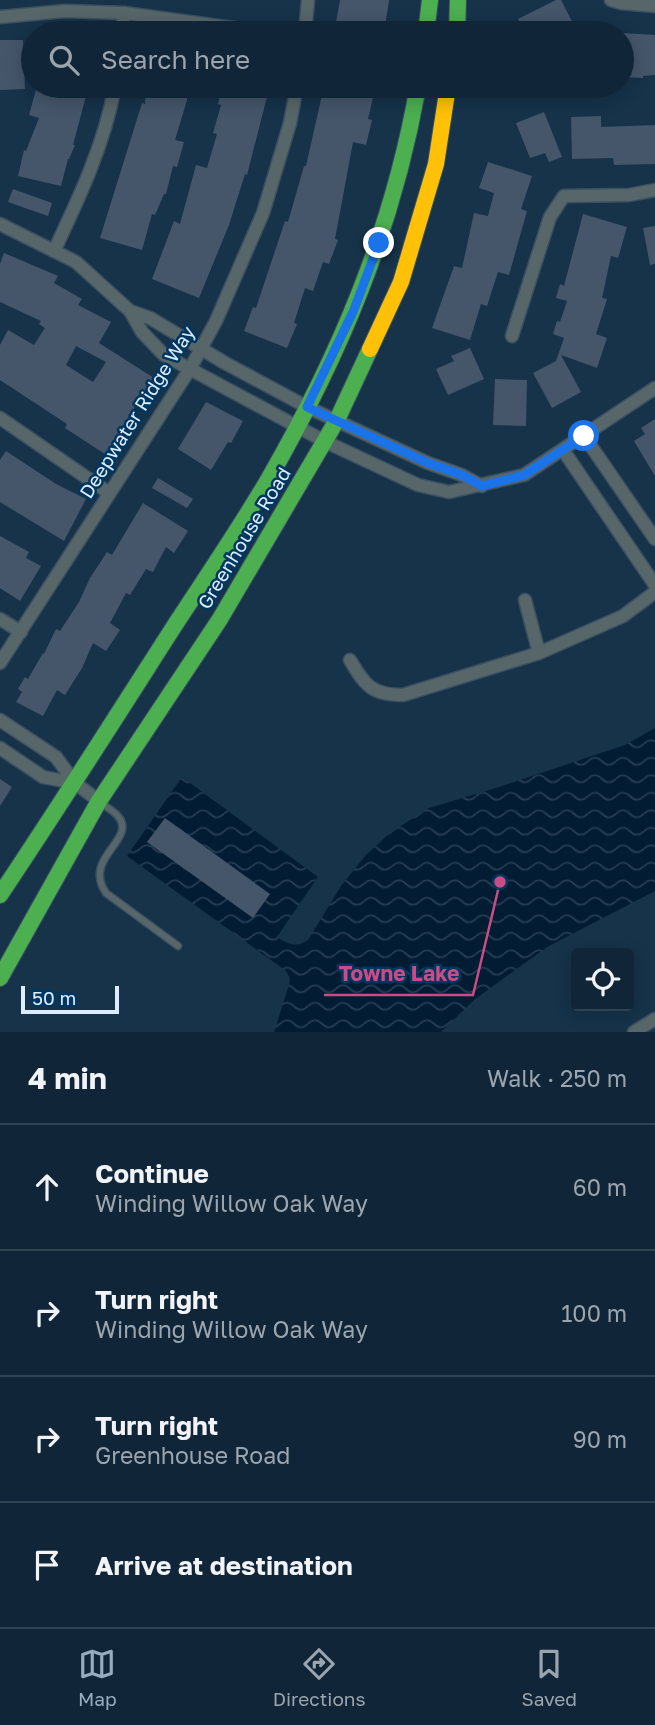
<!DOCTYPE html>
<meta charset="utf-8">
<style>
:root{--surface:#102638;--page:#1e3243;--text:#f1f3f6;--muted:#9ca5ae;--line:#304353;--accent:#97acbe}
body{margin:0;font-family:"Golos Text",sans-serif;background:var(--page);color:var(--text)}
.controls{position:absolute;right:21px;bottom:21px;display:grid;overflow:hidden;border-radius:7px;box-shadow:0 4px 18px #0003}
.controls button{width:63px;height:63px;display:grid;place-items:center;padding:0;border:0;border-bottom:2px solid var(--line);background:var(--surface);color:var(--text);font:35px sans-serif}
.scale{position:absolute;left:21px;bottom:18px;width:98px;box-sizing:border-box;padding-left:7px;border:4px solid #ddedfd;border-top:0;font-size:19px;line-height:24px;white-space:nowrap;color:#ddedfd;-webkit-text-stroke:5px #003660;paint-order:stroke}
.stop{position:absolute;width:21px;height:21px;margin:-16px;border:5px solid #1a73e8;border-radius:50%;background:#fff}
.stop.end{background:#1a73e8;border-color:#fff;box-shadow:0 2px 7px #0008}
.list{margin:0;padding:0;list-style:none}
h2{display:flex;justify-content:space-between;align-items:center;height:91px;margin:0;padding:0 28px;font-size:30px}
h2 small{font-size:23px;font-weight:400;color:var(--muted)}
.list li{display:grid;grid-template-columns:46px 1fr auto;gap:21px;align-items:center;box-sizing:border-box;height:126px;padding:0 28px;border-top:2px solid var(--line)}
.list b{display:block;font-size:26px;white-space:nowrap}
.list p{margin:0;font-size:23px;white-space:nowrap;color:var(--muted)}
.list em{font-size:23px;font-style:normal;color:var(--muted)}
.icon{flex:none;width:38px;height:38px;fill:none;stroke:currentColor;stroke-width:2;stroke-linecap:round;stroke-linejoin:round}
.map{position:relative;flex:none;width:655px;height:1032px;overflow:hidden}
.search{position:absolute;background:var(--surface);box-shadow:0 4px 18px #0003;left:21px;right:21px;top:21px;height:77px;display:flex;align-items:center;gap:18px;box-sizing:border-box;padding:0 24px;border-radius:38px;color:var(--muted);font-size:26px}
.sheet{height:595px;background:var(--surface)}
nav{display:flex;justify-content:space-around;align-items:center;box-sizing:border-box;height:98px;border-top:2px solid var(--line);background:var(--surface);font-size:19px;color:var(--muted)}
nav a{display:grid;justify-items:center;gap:4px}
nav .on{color:var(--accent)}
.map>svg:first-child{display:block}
.water{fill:url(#water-waves)}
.building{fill:#45566b;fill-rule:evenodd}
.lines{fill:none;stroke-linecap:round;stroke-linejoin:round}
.lane-casing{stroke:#3a5062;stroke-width:9}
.street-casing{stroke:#3a5062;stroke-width:15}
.fast-casing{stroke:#3a5062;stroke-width:18}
.slow-casing{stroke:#3a5062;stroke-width:18}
.lane{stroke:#576669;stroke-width:6}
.street{stroke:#576669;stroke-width:12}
.fast{stroke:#4caf50;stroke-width:16}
.slow{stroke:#ffc107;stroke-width:16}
.route{stroke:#1a73e8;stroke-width:9}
.labels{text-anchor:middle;stroke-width:5;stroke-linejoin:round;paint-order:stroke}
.street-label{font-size:19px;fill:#ddedfd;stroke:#003660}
.leader{fill:none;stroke:#c94d84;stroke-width:2.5}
.callout-dot{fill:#c94d84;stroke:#003660;stroke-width:2.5}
.callout-label{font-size:21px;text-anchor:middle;font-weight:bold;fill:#c94d84;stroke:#003660;stroke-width:5;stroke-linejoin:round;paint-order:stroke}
</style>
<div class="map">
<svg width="655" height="1032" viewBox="0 0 655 1032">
<defs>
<pattern id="water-waves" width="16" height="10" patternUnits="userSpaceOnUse" patternTransform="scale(1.75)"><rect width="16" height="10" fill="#021c34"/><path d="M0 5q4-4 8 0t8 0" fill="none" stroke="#263d52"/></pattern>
</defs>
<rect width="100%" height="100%" fill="#16334a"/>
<path class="water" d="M655 728V891L547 947 474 1000 441 1032H274L289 985 290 978 286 971 127 856 182 777 318 877 277 937C288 944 296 948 308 940L341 886 365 856 391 832 429 808 496 788 625 745Z"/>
<g class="building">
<path d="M340 0H389L384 33H334Z"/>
<path d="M556 0H561L578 33H525L518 19Z"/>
<path d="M622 33 655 35V75L643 76V78L622 77Z"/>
<path d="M0 40H23L25 89 0 90Z"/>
<path d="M37 86H90L89 96H86L73 145H75L69 159H68L61 186 18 176 24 150 26 151 39 118 29 115Z"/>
<path d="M146 86H187V100L175 140 184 142 177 167 173 166 166 194H164L155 215 152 214 142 250 100 238 142 103 145 104Z"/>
<path d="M222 86H252L269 89 247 175 245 174 229 225 199 298 152 279 174 221 180 224 196 165 207 168 217 134 213 133 221 105 218 104Z"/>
<path d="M324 86H361L375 89 368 119 372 120 366 145 353 142 335 239 338 240 329 264 323 262 313 291 305 288 294 323 297 324 287 348 244 331 253 307 256 308 285 221 288 222 304 166H306Z"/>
<path d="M544 112 562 157 549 162 545 153 530 158 516 123Z"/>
<path d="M601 116V127L655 125V164L614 165 613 158 572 159 571 117Z"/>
<path d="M488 162 532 176 521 209 527 211 509 275 498 272 487 306 481 304 470 340 432 328 454 266 462 268 474 213 488 216 494 193 479 188Z"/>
<path d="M13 189 52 203 48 216 8 202Z"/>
<path d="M583 214 627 227 618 258 611 256 602 298 607 299 596 334 607 338 597 368 561 355 581 392 552 408 533 373 556 361 564 338 553 334 557 321 560 322 567 301 556 298 560 284 564 286Z"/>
<path d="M655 226V264L650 265 643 228Z"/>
<path d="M4 253 58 276 54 283 82 299 78 305 111 322 99 343 154 378 141 399 139 398 121 435 108 456 65 428 67 424 0 380V345L8 330 34 345 45 328 39 324 41 321 0 302V264ZM76 346 106 362 93 382 66 365Z"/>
<path d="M470 348 484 379 448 395 436 369 454 361 451 356Z"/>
<path d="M495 379 527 380 526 426 493 425Z"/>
<path d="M206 402 243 421 231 443 228 442 211 470 178 449Z"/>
<path d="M655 419V476L634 441 645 434 641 428Z"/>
<path d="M6 451 56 484 86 499 64 541 0 502V460Z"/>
<path d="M158 478 193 499 187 508 152 488Z"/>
<path d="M143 503 188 531 174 553 166 547 153 572 146 569 130 595 126 593 110 623 120 630 106 651 93 643 82 668 65 695 57 690 43 716 16 702 22 692 18 689 25 677 28 679 43 653 44 654 56 629 60 631 79 602 90 578 107 552 112 555Z"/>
<path d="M0 536 29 552 26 558 41 566 20 601 0 588Z"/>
<path d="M0 779 12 787 0 806Z"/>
<path d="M165 818 270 894 253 918 147 842Z"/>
</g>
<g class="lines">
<defs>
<path id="lane" d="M99 801C105 806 112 810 117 815 140 839 81 857 106 893L178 946"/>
<g id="street">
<path d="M611 0 621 3 655 6"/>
<path d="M0 17 65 11 124 13 270 33"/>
<path d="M122 33 124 13"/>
<path d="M305 33 308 0"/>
<path d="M0 224 76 262 130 311 142 332 164 355 326 442 418 485 449 492 524 475 655 388"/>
<path d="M54 251C79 198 105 143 115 86"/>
<path d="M130 311 150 318 225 363 307 407 428 463 462 475 482 486"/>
<path d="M512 336 550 217 564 196 629 195 655 190"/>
<path d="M0 418 109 493"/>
<path d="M584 436 655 539"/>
<path d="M563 450 655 585"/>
<path d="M525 600 539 653"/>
<path d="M0 619 21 632"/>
<path d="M350 660C365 685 371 695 403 695L539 653 623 616 655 592"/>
<path d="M0 663 190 369 216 321 263 213 290 123 297 86"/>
<path d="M0 720 56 757 75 783 99 801"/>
<path d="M0 748 43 777 75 783"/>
<path d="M634 1032 655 1019"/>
</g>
<g id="fast">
<path d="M426 33 430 0"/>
<path d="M457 33 458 0"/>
<path d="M0 895C59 807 116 717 173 628 205 579 238 531 268 480 340 355 393 229 418 86"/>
<path d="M0 978 99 801 220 619 337 420 370 349"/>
</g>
<path id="slow" d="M370 349 401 282 436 164 448 86"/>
</defs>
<use href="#lane" class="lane-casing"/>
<use href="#street" class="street-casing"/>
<use href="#fast" class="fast-casing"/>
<use href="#slow" class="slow-casing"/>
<use href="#lane" class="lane"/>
<use href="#street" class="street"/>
<use href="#fast" class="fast"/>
<use href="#slow" class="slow"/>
</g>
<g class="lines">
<path class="route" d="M379 243 353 312 307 407 428 463 462 475 482 486 524 475 584 436"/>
</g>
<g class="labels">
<g class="street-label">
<text transform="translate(137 412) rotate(-58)" y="7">Deepwater Ridge Way</text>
<text transform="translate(244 538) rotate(-59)" y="7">Greenhouse Road</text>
</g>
</g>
<path class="leader" d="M500 882L473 995H324"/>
<circle class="callout-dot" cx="500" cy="882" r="7"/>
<g class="callout-label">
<text x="399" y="981">Towne Lake</text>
</g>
</svg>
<div class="controls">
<button><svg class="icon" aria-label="locate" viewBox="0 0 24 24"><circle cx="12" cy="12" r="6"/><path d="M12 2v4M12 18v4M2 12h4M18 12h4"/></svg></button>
</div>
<div class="scale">50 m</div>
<div class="stop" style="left:584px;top:436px"></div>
<div class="stop end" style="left:379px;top:243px"></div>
<div class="search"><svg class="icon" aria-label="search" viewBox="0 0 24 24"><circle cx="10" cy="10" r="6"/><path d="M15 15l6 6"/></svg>Search here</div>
</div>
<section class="sheet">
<h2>4 min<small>Walk · 250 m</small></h2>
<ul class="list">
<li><svg class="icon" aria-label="ahead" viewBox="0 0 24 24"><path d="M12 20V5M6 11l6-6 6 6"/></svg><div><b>Continue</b><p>Winding Willow Oak Way</p></div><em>60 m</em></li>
<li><svg class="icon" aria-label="right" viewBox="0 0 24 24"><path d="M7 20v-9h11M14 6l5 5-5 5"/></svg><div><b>Turn right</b><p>Winding Willow Oak Way</p></div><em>100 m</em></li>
<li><svg class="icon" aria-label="right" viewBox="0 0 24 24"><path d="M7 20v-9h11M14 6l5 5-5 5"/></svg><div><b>Turn right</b><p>Greenhouse Road</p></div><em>90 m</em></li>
<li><svg class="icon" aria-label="arrive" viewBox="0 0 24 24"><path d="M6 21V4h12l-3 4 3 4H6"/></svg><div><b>Arrive at destination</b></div></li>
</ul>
</section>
<nav>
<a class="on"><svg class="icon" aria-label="map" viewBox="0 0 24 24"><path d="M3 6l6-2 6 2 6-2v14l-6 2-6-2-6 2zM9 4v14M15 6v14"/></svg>Map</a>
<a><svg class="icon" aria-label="directions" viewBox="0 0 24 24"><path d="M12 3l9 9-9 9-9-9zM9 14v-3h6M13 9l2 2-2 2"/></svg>Directions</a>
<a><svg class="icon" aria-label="saved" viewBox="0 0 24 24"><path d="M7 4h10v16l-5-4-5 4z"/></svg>Saved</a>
</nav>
